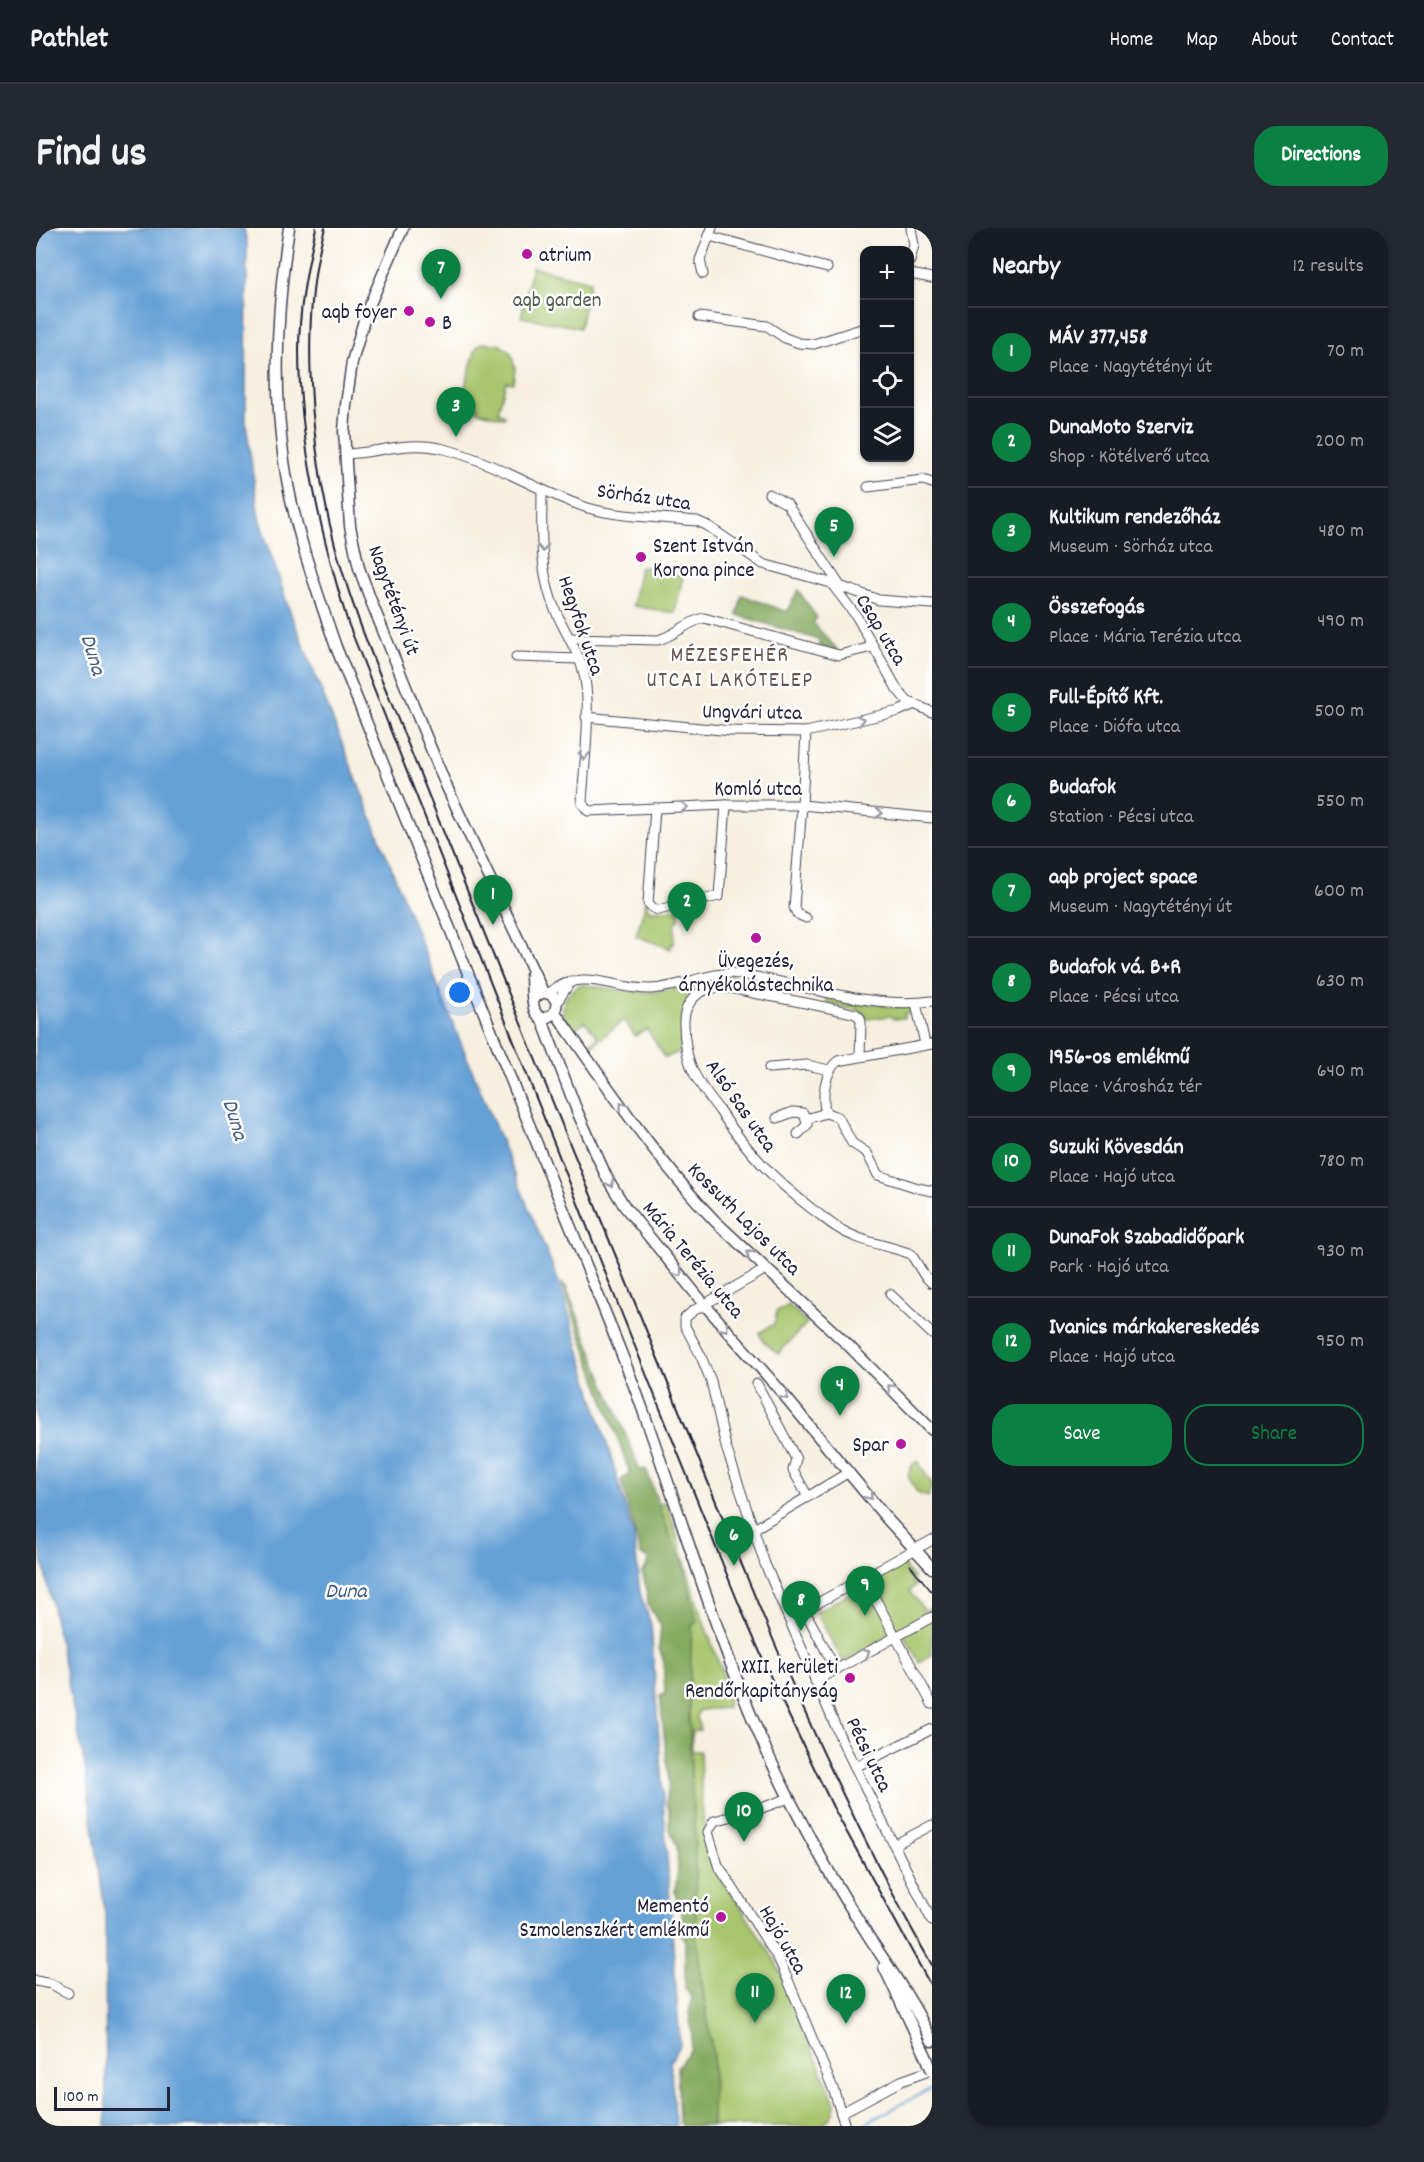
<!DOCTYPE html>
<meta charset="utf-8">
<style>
:root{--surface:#171b24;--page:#242831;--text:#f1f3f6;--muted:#9ea1a6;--line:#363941;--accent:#0b8043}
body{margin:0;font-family:Dekko,sans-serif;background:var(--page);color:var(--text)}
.controls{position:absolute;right:18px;top:18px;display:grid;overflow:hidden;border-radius:12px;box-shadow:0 2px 4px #0004}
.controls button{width:54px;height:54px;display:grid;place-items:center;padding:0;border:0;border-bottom:2px solid var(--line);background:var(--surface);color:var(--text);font:30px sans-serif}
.scale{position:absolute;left:18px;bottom:15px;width:116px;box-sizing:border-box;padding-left:6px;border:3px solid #22223b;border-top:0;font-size:16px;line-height:21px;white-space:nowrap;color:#22223b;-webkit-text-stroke:4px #fff;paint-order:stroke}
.you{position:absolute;left:424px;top:765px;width:21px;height:21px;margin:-15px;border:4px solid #fff;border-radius:50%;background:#1a73e8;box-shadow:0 0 0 9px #1a73e833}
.badge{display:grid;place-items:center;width:39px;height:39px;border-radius:50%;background:var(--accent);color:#fff;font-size:20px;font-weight:700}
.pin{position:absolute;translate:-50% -50px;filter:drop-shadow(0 2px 3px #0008)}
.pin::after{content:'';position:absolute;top:32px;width:21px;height:18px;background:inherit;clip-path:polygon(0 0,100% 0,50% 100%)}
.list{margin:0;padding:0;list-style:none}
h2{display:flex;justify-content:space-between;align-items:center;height:78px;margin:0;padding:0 24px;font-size:26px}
h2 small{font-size:20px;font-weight:400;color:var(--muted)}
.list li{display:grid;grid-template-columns:39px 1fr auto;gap:18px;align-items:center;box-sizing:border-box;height:90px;padding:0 24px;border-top:2px solid var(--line)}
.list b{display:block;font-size:22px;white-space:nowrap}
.list p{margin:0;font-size:20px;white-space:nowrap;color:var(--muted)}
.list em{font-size:20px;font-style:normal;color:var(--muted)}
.actions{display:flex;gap:12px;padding:18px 24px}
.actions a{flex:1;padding:14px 0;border:2px solid var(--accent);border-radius:24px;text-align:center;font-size:21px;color:var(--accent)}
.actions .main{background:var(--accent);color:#fff}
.icon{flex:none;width:33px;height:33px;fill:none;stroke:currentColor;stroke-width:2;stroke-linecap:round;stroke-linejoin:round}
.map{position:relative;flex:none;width:896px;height:1898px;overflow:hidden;border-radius:24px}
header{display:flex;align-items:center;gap:36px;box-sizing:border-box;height:84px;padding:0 30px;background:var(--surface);border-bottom:2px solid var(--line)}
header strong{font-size:28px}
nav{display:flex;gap:33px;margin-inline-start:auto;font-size:21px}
.intro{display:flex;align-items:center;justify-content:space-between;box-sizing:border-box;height:144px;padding:0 36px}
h1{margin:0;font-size:42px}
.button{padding:15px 27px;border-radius:24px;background:var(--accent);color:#fff;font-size:21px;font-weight:700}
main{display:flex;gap:36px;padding:0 36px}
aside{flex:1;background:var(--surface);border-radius:24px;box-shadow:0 2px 4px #0004}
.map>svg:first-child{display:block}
.green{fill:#a7c66e;stroke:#647454;stroke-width:1.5}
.forest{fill:#85ab61;stroke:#54664e;stroke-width:1.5}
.water{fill:#66a1d6;stroke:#446288;stroke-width:1.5}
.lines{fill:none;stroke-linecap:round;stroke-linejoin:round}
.stream{stroke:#66a1d6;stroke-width:2}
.minor-casing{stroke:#424154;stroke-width:11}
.major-casing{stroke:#424154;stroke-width:13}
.minor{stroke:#fff;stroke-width:9}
.major{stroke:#fff;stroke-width:10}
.tram{stroke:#22223b;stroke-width:1.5}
.rail{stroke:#22223b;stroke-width:2}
.major-bridge-casing{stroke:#424154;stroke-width:13;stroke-linecap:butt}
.major-bridge{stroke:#fff;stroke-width:10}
.oneway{stroke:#9c9ca7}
.poi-dot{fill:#b5179e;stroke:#fff;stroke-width:2}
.labels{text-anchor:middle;stroke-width:5;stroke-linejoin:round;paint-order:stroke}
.poi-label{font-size:21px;fill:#22223b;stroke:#fff;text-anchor:end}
.park-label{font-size:21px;fill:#515b4d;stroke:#fff}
.street-label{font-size:21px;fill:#22223b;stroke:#fff}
.neighbourhood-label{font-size:22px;letter-spacing:1.5px;fill:#67544e;stroke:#fff}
.water-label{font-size:22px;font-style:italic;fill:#415b81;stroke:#fff}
</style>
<header>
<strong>Pathlet</strong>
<nav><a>Home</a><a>Map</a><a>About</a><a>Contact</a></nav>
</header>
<div class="intro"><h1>Find us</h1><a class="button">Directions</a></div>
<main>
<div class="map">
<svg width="896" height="1898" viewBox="0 0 896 1898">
<rect width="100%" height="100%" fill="#fff"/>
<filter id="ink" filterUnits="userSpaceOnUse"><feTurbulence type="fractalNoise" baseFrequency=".0167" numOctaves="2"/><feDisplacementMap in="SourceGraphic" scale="12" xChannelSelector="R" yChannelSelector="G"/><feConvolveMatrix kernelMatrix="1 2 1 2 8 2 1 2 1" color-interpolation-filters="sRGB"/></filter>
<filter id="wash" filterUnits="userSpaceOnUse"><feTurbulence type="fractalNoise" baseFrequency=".008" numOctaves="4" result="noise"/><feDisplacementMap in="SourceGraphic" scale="24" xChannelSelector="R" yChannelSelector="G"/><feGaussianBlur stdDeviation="1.35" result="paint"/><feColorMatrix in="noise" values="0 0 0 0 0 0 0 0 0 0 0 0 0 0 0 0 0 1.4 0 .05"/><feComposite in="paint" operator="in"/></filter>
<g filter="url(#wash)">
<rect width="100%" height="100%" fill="#f7f0e0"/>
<g class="green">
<path d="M496 39 554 53 544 100 485 89Z"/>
<path d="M446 115 463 116 475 125 479 141 477 155 470 154 462 184 469 187 468 190 441 183 442 179 429 176 427 180 423 179 440 120Z"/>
<path d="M604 338 647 348 639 385 597 378Z"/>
<path d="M610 673 613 682 643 681V691L639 695 638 716H635V721L600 708Z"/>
<path d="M690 747 775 762 774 766 737 759 736 763 681 756 649 776 648 822 629 830 611 801 599 808 588 792 553 820 551 818 562 809 549 793 539 801C536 798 531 794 529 790 522 776 533 761 545 757 568 758 593 766 616 764 642 763 664 752 690 747Z"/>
<path d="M791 768 858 779H878L879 784 868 786V790L857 791 854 788 832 791 825 783 792 776 790 772Z"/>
<path d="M753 1077 771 1095 742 1126 728 1114 723 1105 738 1096 741 1083Z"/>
<path d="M882 1233 896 1257 892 1269 881 1265 872 1248 876 1237Z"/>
<path d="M631 1274 663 1381 691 1457 692 1465 691 1480 663 1482 661 1488 664 1502 656 1503V1523H664C666 1562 664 1602 678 1638L740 1734 799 1875C798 1887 794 1891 785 1898H676L677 1828 664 1742 662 1716 660 1715 659 1607 655 1544 647 1334 634 1309 623 1276Z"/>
<path d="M864 1337 868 1338 878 1351 875 1353 879 1358 873 1363 889 1383 896 1379V1427L883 1434 865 1402 807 1434 780 1384Z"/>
</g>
<g class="forest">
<path d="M762 362 781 390 777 395 801 421 800 423 782 418 784 412 701 387 706 367 751 384Z"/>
<path d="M526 1055 530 1059 604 1242 610 1241 634 1308 647 1334 661 1394 656 1397 653 1479 655 1544 659 1607 660 1715 662 1716 664 1743 677 1828 676 1898H646L643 1894 641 1839 655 1821 656 1805 653 1785 656 1770 649 1760V1710L642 1703 643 1694 647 1687 642 1679 639 1663 642 1641 641 1619 633 1599V1582L630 1575 633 1555 624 1468 629 1466 627 1431 623 1420 625 1398 612 1377 611 1362 606 1344 611 1337 612 1330 605 1328 585 1252 594 1245Z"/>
</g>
<path class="water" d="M0 0H208L211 16 210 194 223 290 253 381 416 793 525 1059 598 1308 604 1365 615 1396 644 1818 634 1833 640 1898H70L69 1685 48 1533 0 1302Z"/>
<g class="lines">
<path class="stream" d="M824 1898 896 1860"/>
</g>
</g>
<g filter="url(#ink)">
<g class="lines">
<defs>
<g id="minor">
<path d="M673 8 791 40"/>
<path d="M874 33 878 17 875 0"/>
<path d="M667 46 664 32 676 0"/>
<path d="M874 46 896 50"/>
<path d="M663 89 731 98 749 110 763 115 778 116 828 100"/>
<path d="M309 226C342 225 369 213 404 220 456 232 502 264 552 280 587 290 625 289 661 293L672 298 727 336 795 355 843 372 896 376"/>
<path d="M832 259 887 252 896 255"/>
<path d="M506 262C506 298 503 336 515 371 524 399 544 422 549 451 555 488 548 538 546 575L552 583 690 577H766L896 590"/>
<path d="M733 266 751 276 804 358"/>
<path d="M795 355 821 389 861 461 871 473 896 484"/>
<path d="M534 410 622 412C638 408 651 394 668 390L803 427 836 419"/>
<path d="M480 429 543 431"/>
<path d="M550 489 696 503 770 504 863 483 879 476"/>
<path d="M770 504 766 577 758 679 761 686 770 690"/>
<path d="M619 580 612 675 617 680 622 682 683 668 690 577"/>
<path d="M512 765C550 738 574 761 614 761 642 760 667 746 695 745 760 753 831 782 896 773"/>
<path d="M521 774 535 753"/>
<path d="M880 775 889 816"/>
<path d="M824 828 825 794 824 790 820 786C787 778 755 772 722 766 707 763 688 757 672 761 657 766 647 780 648 796 648 811 651 831 658 845 664 858 674 870 683 882 712 924 736 950 776 981 785 987 793 995 802 1000 824 1014 851 1017 875 1026L888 1047 896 1055"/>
<path d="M733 840 771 837 793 842"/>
<path d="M790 885C785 870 789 842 802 833L896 816"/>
<path d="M741 890 757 884 767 885 770 891"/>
<path d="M770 891 790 885 802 889 816 915 831 925 842 947 882 960 896 963"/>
<path d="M762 906 771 897 770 891"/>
<path d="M730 1041 657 1083 649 1090V1098L664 1126 675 1153 690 1219 729 1336 806 1513 896 1693"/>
<path d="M854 1066 896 1106"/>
<path d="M721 1156 760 1231 757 1242 772 1269"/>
<path d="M718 1301 813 1244"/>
<path d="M828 1350 896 1476"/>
<path d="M769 1383 800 1442"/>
<path d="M753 1391 896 1312"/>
<path d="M779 1453 896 1389"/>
<path d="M819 1539 896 1501"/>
<path d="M753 1570 723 1581 678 1593 672 1604 682 1637 743 1732 752 1752 798 1863 809 1898"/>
<path d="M858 1617 896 1597"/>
<path d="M0 1753 15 1756 32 1765"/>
<path d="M805 1885 865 1853 890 1844"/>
</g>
<g id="major">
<path d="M253 0C241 77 237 156 248 233 257 297 279 358 300 419L573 1094C585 1125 598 1156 609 1188 655 1316 691 1448 753 1570 778 1619 805 1666 835 1712 857 1745 879 1777 896 1813"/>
<path d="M367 0 330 85 316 134 310 177 308 203 314 298 323 340 335 373 409 555 507 764"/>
<path d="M495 747C496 760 493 807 519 784L521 774 516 767 507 764 497 771"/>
<path d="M519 784C568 854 620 931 679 993L813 1118 896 1202"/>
<path d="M505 789 541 883 571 950 589 979 668 1076 742 1160 852 1292 896 1340"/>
<path d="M848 1739 890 1828"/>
</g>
</defs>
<use href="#minor" class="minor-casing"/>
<use href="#major" class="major-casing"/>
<use href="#minor" class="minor"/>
<use href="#major" class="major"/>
<path class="tram" d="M874 1337 896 1364"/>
<g class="rail">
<path d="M280 0C271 40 263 80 263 122 263 215 285 306 312 395L575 1059 702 1374 739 1459 797 1579 896 1760"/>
<path d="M289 0C264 85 274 211 294 297 312 376 346 451 376 526 418 630 460 734 502 838 551 960 602 1080 651 1202 724 1384 798 1566 896 1737"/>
</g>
<defs>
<path id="major-bridge" d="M890 1828 896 1843"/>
</defs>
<use href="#major-bridge" class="major-bridge-casing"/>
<use href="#major-bridge" class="major-bridge"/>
</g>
<defs><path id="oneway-chevron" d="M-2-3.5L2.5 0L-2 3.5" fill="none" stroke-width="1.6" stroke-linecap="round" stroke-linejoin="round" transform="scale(1.5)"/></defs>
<g class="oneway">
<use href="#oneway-chevron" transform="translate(507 320) rotate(88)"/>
<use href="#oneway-chevron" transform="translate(825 492) rotate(-14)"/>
<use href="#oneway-chevron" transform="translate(548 528) rotate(93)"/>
<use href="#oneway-chevron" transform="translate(648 579) rotate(-2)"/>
<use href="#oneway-chevron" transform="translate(843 585) rotate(6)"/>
<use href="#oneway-chevron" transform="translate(587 878) rotate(-126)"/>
<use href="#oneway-chevron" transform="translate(574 955) rotate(61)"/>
<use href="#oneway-chevron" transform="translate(714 1026) rotate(-137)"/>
<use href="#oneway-chevron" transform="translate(643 1045) rotate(50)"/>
<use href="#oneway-chevron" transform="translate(689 1100) rotate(48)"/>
<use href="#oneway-chevron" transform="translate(855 1160) rotate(-135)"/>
<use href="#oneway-chevron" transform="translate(749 1168) rotate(50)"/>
<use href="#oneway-chevron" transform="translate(833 1268) rotate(51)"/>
<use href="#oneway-chevron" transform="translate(830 1425) rotate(-29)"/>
</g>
</g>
<g class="poi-dot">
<circle cx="491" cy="26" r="6"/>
<circle cx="373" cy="83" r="6"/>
<circle cx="394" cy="94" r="6"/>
<circle cx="605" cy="329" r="6"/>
<circle cx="720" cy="710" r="6"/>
<circle cx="865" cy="1216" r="6"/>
<circle cx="814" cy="1450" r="6"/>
<circle cx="685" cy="1689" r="6"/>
</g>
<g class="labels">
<g class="poi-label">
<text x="503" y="33" text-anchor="start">atrium</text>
<text x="361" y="90">aqb foyer</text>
<text x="406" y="101" text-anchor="start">B</text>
<text x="617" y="324" text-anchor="start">Szent István<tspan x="617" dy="24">Korona pince</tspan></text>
<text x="720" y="739" text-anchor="middle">Üvegezés,<tspan x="720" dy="24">árnyékolástechnika</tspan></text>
<text x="853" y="1223">Spar</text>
<text x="802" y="1445">XXII. kerületi<tspan x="802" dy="24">Rendőrkapitányság</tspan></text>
<text x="673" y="1684">Mementó<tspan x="673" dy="24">Szmolenszkért emlékmű</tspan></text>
</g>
<g class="park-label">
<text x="521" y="78">aqb garden</text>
</g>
<g class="street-label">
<text transform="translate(608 268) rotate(8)" y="7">Sörház utca</text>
<text transform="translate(359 372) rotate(70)" y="7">Nagytétényi út</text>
<text transform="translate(546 397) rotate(71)" y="7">Hegyfok utca</text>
<text transform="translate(846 401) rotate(59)" y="7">Csap utca</text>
<text transform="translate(716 483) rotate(1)" y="7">Ungvári utca</text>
<text x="722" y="567">Komló utca</text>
<text transform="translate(706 877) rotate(55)" y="7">Alsó Sas utca</text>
<text transform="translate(709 990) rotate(45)" y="7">Kossuth Lajos utca</text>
<text transform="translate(658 1031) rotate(50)" y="7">Mária Terézia utca</text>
<text transform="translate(834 1526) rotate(64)" y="7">Pécsi utca</text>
<text transform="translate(748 1711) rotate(60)" y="7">Hajó utca</text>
</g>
<g class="neighbourhood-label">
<text x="694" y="433">MÉZESFEHÉR<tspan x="694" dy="25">UTCAI LAKÓTELEP</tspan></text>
</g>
<g class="water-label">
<text transform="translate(59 426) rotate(73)" y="8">Duna</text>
<text transform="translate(201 891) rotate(73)" y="8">Duna</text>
<text x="310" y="1369">Duna</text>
</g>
</g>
</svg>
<div class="controls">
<button>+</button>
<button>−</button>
<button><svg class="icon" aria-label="locate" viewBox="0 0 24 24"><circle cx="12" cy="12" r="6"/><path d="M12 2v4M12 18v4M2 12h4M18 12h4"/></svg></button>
<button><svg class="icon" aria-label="layers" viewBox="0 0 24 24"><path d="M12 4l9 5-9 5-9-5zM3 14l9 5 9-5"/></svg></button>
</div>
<div class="scale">100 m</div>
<div class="you"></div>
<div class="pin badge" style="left:457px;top:697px">1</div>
<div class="pin badge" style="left:651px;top:704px">2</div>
<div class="pin badge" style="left:420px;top:209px">3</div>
<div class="pin badge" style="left:804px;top:1188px">4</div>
<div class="pin badge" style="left:798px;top:329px">5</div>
<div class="pin badge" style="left:698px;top:1338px">6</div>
<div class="pin badge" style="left:405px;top:71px">7</div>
<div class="pin badge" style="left:765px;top:1403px">8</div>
<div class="pin badge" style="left:829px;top:1388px">9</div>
<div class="pin badge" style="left:708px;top:1614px">10</div>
<div class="pin badge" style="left:719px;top:1795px">11</div>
<div class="pin badge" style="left:810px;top:1796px">12</div>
</div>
<aside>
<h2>Nearby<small>12 results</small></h2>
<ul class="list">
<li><span class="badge">1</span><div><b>MÁV 377,458</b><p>Place · Nagytétényi út</p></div><em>70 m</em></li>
<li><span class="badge">2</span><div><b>DunaMoto Szerviz</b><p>Shop · Kötélverő utca</p></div><em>200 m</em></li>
<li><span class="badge">3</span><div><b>Kultikum rendezőház</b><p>Museum · Sörház utca</p></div><em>480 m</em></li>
<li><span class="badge">4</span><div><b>Összefogás</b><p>Place · Mária Terézia utca</p></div><em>490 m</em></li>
<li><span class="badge">5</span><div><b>Full-Építő Kft.</b><p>Place · Diófa utca</p></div><em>500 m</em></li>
<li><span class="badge">6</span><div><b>Budafok</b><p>Station · Pécsi utca</p></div><em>550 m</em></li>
<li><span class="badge">7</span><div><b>aqb project space</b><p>Museum · Nagytétényi út</p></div><em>600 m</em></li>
<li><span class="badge">8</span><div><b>Budafok vá. B+R</b><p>Place · Pécsi utca</p></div><em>630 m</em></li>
<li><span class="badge">9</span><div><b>1956-os emlékmű</b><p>Place · Városház tér</p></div><em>640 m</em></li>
<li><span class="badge">10</span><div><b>Suzuki Kövesdán</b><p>Place · Hajó utca</p></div><em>780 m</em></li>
<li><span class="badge">11</span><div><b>DunaFok Szabadidőpark</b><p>Park · Hajó utca</p></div><em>930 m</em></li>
<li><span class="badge">12</span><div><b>Ivanics márkakereskedés</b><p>Place · Hajó utca</p></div><em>950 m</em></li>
</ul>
<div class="actions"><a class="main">Save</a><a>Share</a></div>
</aside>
</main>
